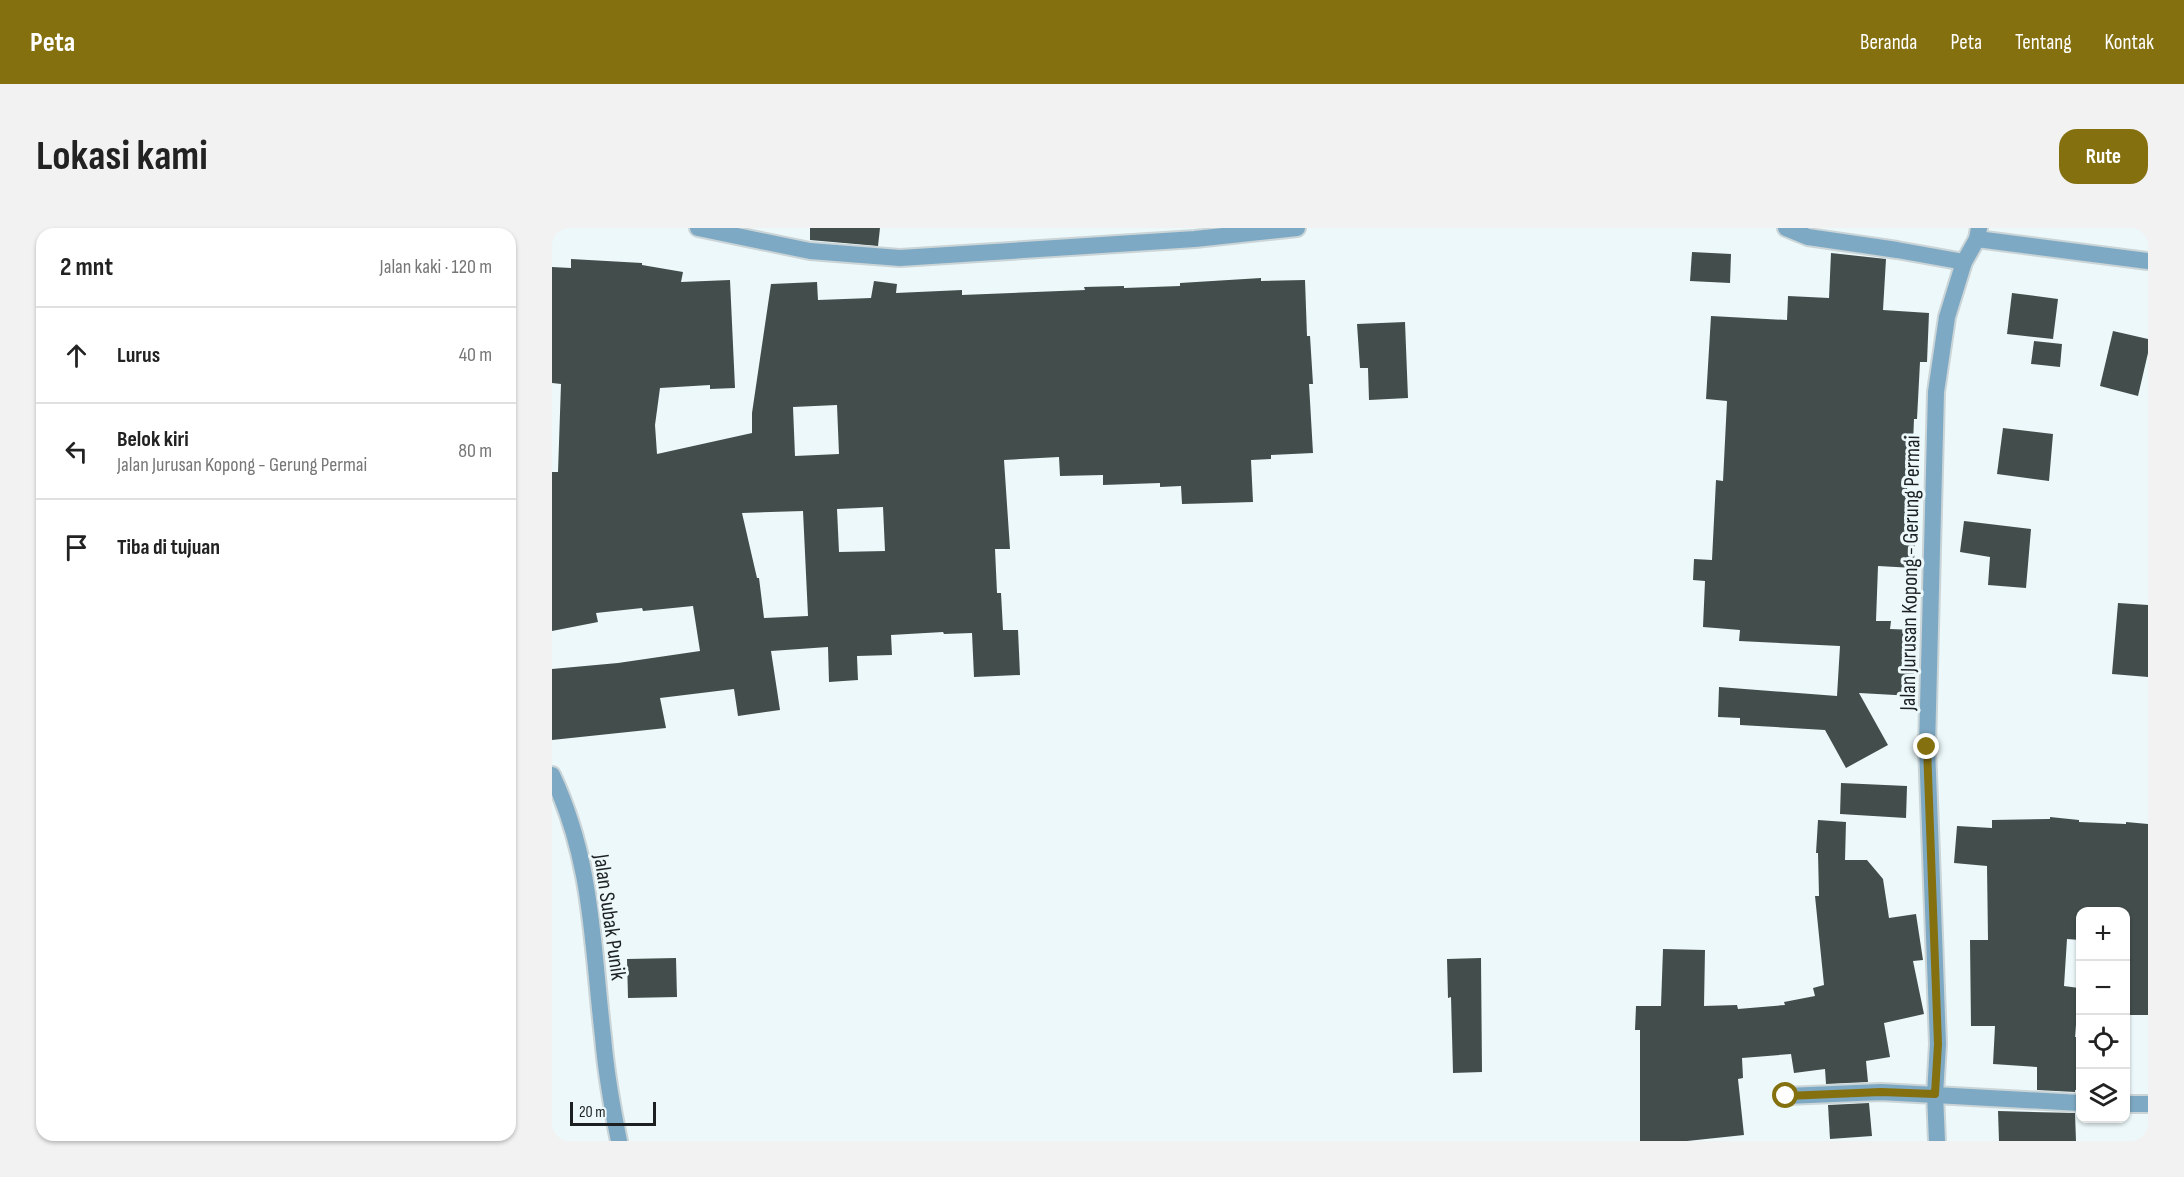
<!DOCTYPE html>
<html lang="id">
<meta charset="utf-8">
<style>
:root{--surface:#fff;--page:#f2f2f2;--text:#222;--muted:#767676;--line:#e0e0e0;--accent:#857010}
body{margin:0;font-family:"Sofia Sans Condensed",sans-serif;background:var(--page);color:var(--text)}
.controls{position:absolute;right:18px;bottom:18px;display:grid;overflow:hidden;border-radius:12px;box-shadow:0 2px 4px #0004}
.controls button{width:54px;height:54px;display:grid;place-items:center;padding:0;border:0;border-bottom:2px solid var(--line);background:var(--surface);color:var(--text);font:30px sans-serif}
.scale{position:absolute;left:18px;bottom:15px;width:86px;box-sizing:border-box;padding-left:6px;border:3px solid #1c2021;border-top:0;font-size:16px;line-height:21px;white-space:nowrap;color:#1c2021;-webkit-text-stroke:4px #ecf8fa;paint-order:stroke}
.stop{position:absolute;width:18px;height:18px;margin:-14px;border:4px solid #857010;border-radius:50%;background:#fff}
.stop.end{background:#857010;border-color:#fff;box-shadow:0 2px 6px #0008}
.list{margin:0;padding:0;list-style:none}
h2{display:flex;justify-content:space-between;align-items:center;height:78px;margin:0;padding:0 24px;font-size:26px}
h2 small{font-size:20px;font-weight:400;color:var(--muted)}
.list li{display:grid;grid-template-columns:39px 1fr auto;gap:18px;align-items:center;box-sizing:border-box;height:96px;padding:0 24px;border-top:2px solid var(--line)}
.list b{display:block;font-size:22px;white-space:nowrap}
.list p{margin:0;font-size:20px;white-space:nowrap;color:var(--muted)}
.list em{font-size:20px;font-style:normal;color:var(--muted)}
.icon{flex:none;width:33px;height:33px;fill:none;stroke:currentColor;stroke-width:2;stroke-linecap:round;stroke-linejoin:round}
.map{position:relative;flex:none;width:1596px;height:913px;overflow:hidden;border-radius:18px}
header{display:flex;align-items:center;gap:36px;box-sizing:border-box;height:84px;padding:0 30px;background:var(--accent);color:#fff}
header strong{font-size:28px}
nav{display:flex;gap:33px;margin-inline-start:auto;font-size:21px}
.intro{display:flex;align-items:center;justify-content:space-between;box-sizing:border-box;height:144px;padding:0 36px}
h1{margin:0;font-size:42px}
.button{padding:15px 27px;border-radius:18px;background:var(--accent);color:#fff;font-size:21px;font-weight:700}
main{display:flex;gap:36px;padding:0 36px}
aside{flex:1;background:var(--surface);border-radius:18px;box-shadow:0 2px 4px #0004}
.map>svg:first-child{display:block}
.building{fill:#434e4c;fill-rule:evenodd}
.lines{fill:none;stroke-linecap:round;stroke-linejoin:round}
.minor-casing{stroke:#cbd5d7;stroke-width:20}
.tertiary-casing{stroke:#cbd5d7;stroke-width:20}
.minor{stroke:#7ea9c4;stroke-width:16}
.tertiary{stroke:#7ea9c4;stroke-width:16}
.route{stroke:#857010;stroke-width:8}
.labels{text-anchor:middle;stroke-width:6;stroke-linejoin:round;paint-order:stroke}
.street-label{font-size:22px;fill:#1c2021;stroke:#ecf8fa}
</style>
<header>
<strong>Peta</strong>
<nav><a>Beranda</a><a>Peta</a><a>Tentang</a><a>Kontak</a></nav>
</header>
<div class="intro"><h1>Lokasi kami</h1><a class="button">Rute</a></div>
<main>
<aside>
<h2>2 mnt<small>Jalan kaki · 120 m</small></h2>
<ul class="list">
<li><svg class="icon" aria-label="ahead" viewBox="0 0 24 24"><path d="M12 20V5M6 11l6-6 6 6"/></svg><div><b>Lurus</b></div><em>40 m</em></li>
<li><svg class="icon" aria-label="left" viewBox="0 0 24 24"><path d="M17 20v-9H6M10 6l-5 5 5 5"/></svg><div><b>Belok kiri</b><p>Jalan Jurusan Kopong - Gerung Permai</p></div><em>80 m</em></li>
<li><svg class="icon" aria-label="arrive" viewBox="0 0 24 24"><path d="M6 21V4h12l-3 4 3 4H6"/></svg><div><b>Tiba di tujuan</b></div></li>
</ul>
</aside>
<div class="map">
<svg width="1596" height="913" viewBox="0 0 1596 913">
<rect width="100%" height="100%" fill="#ecf8fa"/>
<g class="building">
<path d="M258 0H328L326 18 258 12Z"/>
<path d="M1140 24 1179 26 1178 55 1138 53Z"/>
<path d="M1279 25 1334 31 1331 82 1377 85 1375 134H1368L1365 191H1362L1360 240 1356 239 1353 309H1363L1362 340 1326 338 1324 393H1339L1338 401 1363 402 1361 468 1307 465 1336 517 1294 540 1273 502 1188 497V490L1166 489 1167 459 1285 468 1288 418 1187 413 1188 402 1151 399 1153 353 1141 352 1142 331 1160 332 1164 252 1171 253 1175 173 1154 171 1159 88 1235 92 1236 68 1277 70Z"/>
<path d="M19 31 90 35V37L131 44 129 54 178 52 183 160 158 161V157L108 160 103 197 105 226 200 205V185L219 56 265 54 266 72 319 70 322 53 345 56 344 65 410 62V67L533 62 532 59 572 58V60L628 58V55L709 50V53L753 52 755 108H758L761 156H757L761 225 719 227V231L699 232 701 274 668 275 630 276 629 258 608 259V255L551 257V247L508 248 507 229 452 232 458 321H443L445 365H449L451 402H466L468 447 422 449 420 405 392 406 391 404 339 407 340 427 305 428 306 452 277 454 276 419 219 423 228 482 186 488 182 461 108 470 114 500 0 512V441L66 435 148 423 141 378 91 383 90 380 44 385 46 394 0 403V244H6L9 156 0 155V39L19 40ZM285 177 287 226 243 228 241 179ZM331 279 333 323 287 324 285 281ZM251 283 256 388 212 390 207 350H205L190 285Z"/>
<path d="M1460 65 1506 71 1501 111 1455 106Z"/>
<path d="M853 94 856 170 817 172 816 140H808L805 96Z"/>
<path d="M1561 103 1596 111V125L1586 168 1548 158Z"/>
<path d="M1482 113 1510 116 1508 139 1479 136Z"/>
<path d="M1451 200 1501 206 1497 253 1445 246Z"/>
<path d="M1412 293 1479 301 1474 360 1436 357 1438 329 1408 324Z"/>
<path d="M1566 375 1596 377V449L1560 446Z"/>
<path d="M1289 555 1355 558 1354 590 1288 586Z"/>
<path d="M1498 589 1527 592V594L1574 596V594L1596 596V787H1574V684H1528V712L1515 711 1512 758 1527 760 1523 809H1528V862H1523V864L1485 862V839L1441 836 1443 798H1419L1418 712H1436L1435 638 1402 635 1405 598 1440 600V592L1498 591Z"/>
<path d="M1266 592 1294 594 1293 632H1315L1331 651 1337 690 1364 686 1371 732 1361 733 1372 786 1332 795 1338 829 1314 833 1316 854 1274 856 1273 841 1242 845 1239 826 1190 830 1191 850 1186 851 1192 907 1135 913H1088V802H1083L1084 778H1109L1111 721 1153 722 1152 778 1185 777 1186 781 1233 777 1232 774 1263 768 1261 760 1272 757 1263 668H1267L1266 625H1264Z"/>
<path d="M124 730 125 769 76 770 75 731Z"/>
<path d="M929 730 930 844 901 845 899 769 896 770 895 731Z"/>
<path d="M1317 875 1320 908 1278 911 1276 877Z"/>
<path d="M1446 883 1523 885 1524 913H1447Z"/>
</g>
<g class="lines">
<defs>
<g id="minor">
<path d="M1234 0 1256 9 1345 22 1412 34"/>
<path d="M1425 11 1596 33"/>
<path d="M0 547C41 634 40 716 51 809 54 844 60 879 67 913"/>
<path d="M1234 868 1329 864 1528 875"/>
<path d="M1574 876H1596"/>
<path d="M1385 913 1383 866 1386 816 1375 519 1384 164 1395 89 1412 34 1425 11 1427 0"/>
</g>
<path id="tertiary" d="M146 0 258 23 348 30 643 11 745 0"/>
</defs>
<use href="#minor" class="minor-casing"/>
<use href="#tertiary" class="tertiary-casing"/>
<use href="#minor" class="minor"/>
<use href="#tertiary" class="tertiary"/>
</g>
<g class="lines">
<path class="route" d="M1234 868 1329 864 1383 866 1386 816 1375 519"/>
</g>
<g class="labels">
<g class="street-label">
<text transform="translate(1357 345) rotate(-89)" y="8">Jalan Jurusan Kopong - Gerung Permai</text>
<text transform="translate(59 689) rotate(82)" y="8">Jalan Subak Punik</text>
</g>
</g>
</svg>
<div class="controls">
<button>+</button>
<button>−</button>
<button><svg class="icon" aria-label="locate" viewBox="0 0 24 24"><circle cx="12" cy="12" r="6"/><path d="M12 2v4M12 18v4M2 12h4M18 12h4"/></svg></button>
<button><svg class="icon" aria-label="layers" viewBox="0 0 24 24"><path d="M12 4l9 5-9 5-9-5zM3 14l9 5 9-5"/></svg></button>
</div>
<div class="scale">20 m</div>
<div class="stop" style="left:1234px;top:868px"></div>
<div class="stop end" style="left:1375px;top:519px"></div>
</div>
</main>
